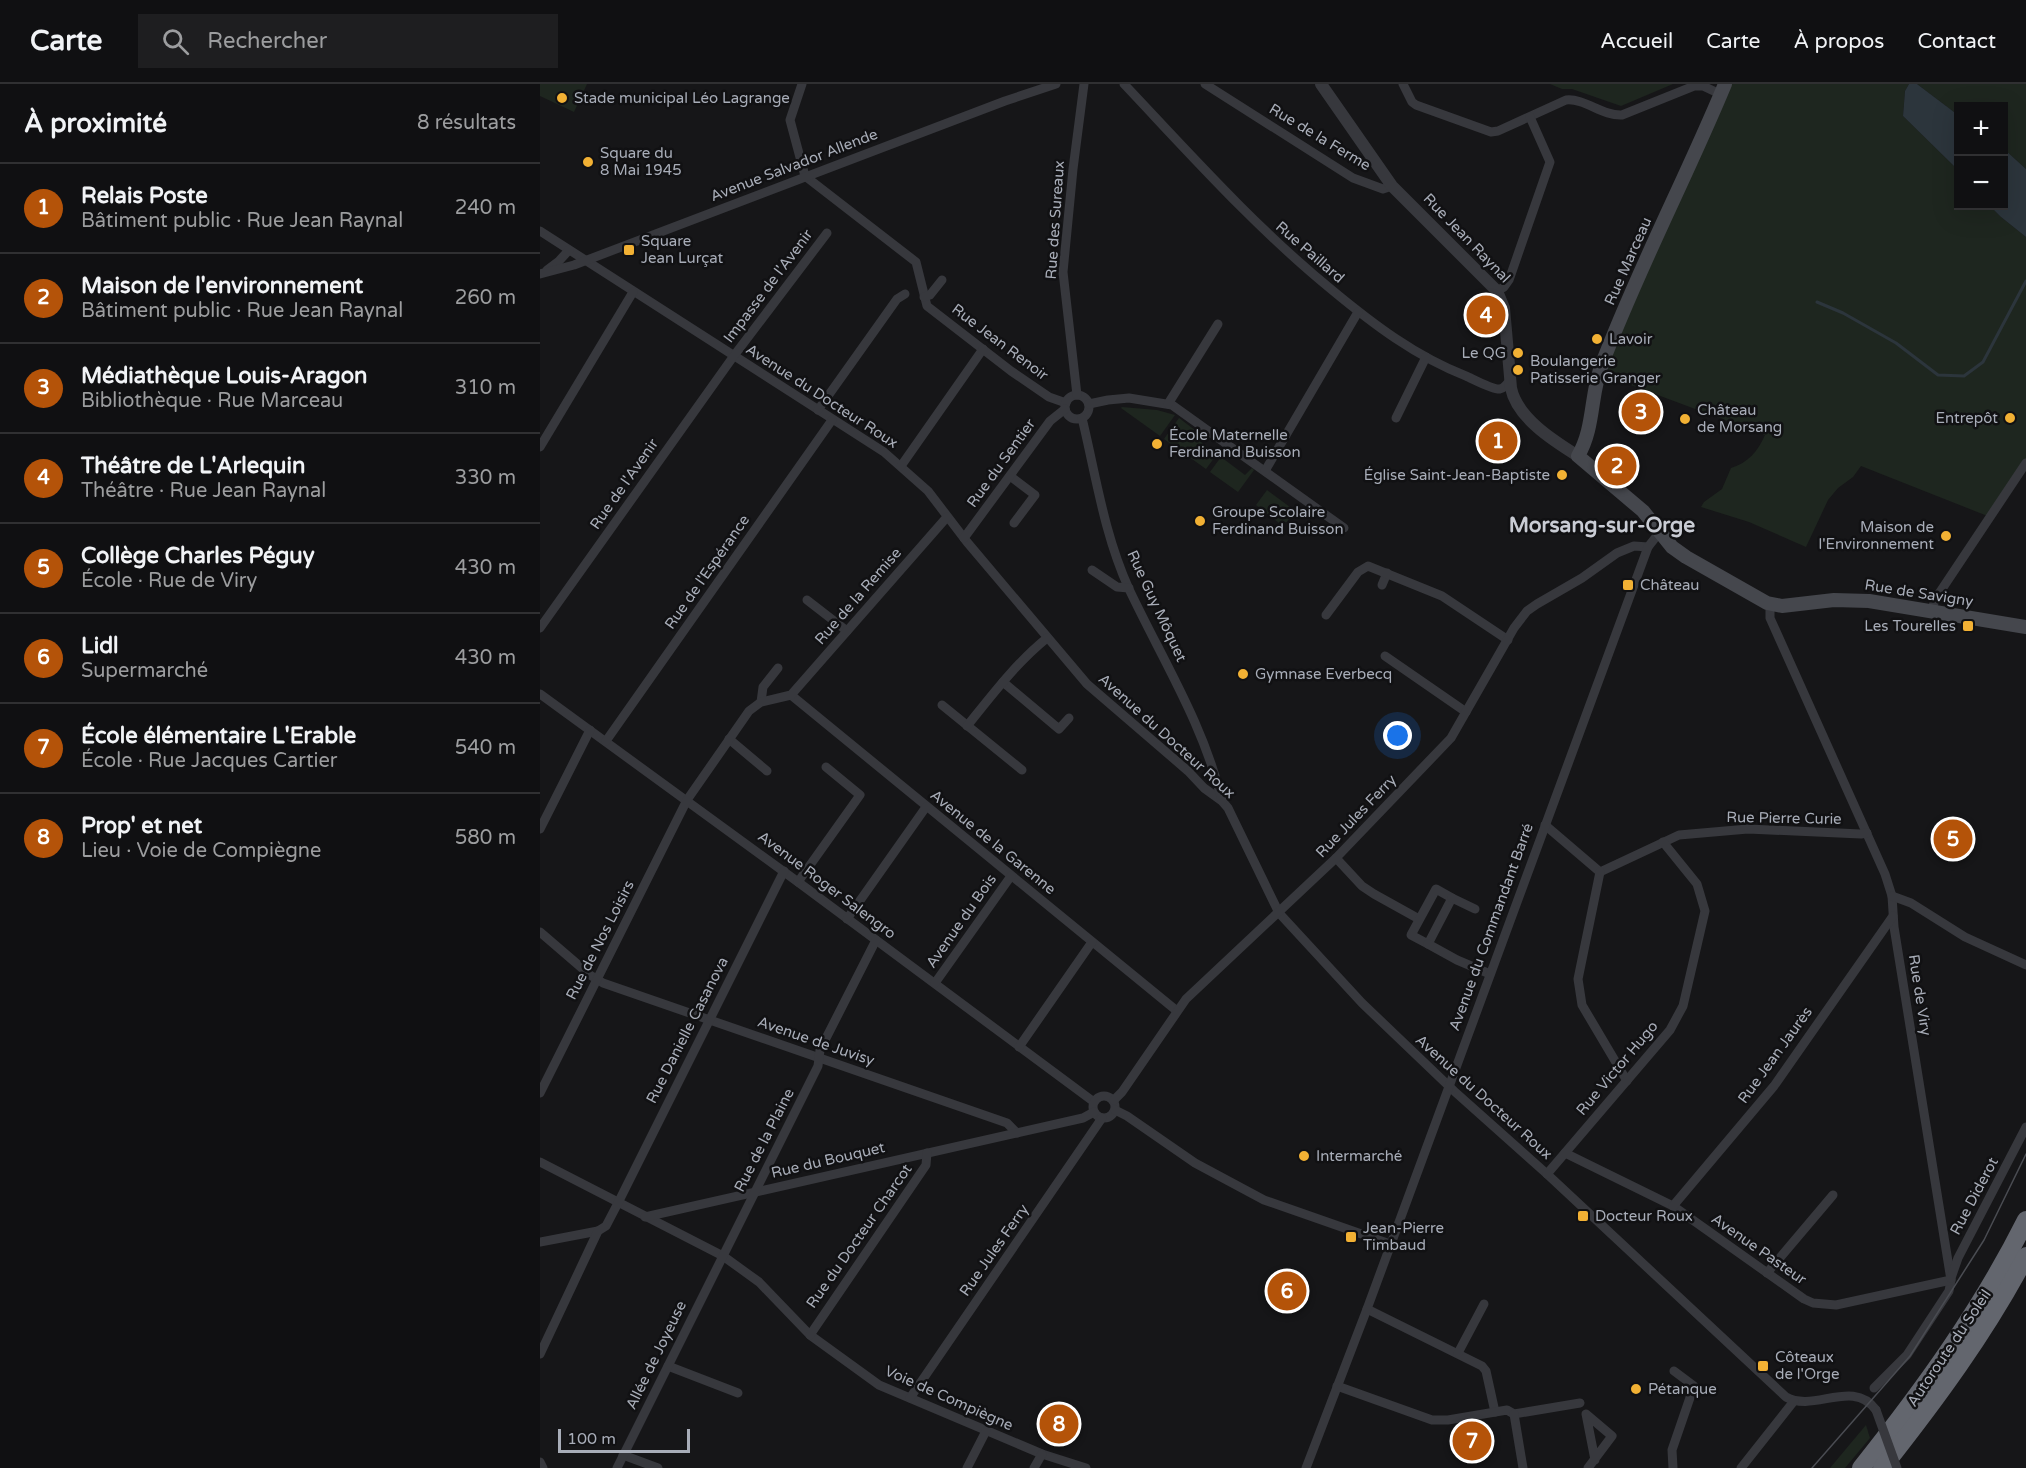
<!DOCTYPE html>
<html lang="fr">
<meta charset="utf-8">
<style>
:root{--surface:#101012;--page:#1e1e20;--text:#f1f3f6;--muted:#9c9d9f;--line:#303032;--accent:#b45309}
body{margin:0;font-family:"Varela Round",sans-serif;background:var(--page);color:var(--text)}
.controls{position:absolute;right:18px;top:18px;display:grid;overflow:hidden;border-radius:0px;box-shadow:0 6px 24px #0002}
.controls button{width:54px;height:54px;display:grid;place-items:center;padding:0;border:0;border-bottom:2px solid var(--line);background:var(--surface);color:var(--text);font:30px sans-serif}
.scale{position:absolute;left:18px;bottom:15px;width:132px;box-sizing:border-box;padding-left:6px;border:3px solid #a8adb8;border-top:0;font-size:16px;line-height:21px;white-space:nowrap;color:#a8adb8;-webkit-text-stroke:4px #111113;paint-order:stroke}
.you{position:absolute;left:858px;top:652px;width:21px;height:21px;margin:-15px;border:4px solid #fff;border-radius:50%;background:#1a73e8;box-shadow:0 0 0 9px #1a73e833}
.badge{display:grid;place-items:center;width:39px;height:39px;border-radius:50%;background:var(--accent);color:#fff;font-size:20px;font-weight:700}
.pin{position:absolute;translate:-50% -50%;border:3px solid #fff;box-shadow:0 2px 6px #0006}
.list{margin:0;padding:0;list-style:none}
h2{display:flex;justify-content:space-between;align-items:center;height:78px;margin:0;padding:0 24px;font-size:26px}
h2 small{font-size:20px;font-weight:400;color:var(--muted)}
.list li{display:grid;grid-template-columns:39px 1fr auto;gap:18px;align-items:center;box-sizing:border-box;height:90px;padding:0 24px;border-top:2px solid var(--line)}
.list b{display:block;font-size:22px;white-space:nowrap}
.list p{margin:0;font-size:20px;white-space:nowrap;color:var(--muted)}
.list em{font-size:20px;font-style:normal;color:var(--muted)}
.icon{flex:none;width:33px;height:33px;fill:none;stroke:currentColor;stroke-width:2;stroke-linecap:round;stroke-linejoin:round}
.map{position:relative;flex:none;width:1486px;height:1384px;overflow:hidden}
header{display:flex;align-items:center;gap:36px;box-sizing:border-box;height:84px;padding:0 30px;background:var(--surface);border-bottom:2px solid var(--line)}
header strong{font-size:28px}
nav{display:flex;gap:33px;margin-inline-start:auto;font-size:21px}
.search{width:420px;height:54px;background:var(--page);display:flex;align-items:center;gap:15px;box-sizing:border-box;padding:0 21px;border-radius:0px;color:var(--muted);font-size:22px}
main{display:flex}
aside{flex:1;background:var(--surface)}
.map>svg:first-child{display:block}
.green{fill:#1e261f}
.water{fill:#2c353c}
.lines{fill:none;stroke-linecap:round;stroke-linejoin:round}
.stream{stroke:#2c353c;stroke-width:3}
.minor{stroke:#37383d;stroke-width:9}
.tertiary{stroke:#37383d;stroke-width:12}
.secondary{stroke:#45474d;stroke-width:14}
.motorway{stroke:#63666e;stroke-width:18}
.tram{stroke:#4a4c52;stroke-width:1.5}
.minor-bridge{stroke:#37383d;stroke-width:9}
.poi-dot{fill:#f2b134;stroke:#111113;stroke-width:2}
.labels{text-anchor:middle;stroke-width:5;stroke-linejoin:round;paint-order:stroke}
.poi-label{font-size:15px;fill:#a8adb8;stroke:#111113;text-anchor:start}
.street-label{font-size:15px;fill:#a8adb8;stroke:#111113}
.district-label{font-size:21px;font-weight:bold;fill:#c9ccd4;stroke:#111113}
</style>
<header>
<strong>Carte</strong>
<div class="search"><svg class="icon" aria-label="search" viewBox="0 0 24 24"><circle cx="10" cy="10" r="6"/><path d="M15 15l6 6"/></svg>Rechercher</div>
<nav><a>Accueil</a><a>Carte</a><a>À propos</a><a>Contact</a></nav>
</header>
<main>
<aside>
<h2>À proximité<small>8 résultats</small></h2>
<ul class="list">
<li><span class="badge">1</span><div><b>Relais Poste</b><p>Bâtiment public · Rue Jean Raynal</p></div><em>240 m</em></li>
<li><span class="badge">2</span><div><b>Maison de l'environnement</b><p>Bâtiment public · Rue Jean Raynal</p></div><em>260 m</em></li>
<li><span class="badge">3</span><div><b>Médiathèque Louis-Aragon</b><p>Bibliothèque · Rue Marceau</p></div><em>310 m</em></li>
<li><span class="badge">4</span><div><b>Théâtre de L'Arlequin</b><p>Théâtre · Rue Jean Raynal</p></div><em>330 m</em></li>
<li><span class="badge">5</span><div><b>Collège Charles Péguy</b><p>École · Rue de Viry</p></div><em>430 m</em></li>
<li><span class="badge">6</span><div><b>Lidl</b><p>Supermarché</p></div><em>430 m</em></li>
<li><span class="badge">7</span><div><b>École élémentaire L'Erable</b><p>École · Rue Jacques Cartier</p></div><em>540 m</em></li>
<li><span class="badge">8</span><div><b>Prop' et net</b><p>Lieu · Voie de Compiègne</p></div><em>580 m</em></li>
</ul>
</aside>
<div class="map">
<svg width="1486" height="1384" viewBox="0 0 1486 1384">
<rect width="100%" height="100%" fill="#161618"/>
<g class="green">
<path d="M0 0H47L34 28 0 12Z"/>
<path d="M1010 0H1133L1081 22 1032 5H1022Z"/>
<path d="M1189 0H1369L1365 7 1363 32 1418 86V122H1450L1461 133 1486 153V379L1450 433 1321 382 1313 393 1298 404 1288 416 1266 463 1209 438 1161 423 1164 418 1182 405 1191 384C1208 379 1218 367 1225 351L1064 291 1075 259Z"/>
<path d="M1377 0H1486V85L1464 65V22H1418V31Z"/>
<path d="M582 323 617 326 635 331 620 352 581 324Z"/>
<path d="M639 334 660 350 657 355 677 370 666 385 624 355Z"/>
<path d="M681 373 705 391 712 384 714 386 698 408 670 388Z"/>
<path d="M727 406 754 426 747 438 739 439 716 421Z"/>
<path d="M1326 1341 1330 1354 1305 1384H1290Z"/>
</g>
<g class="water">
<path d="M1369 0H1377L1418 31V86L1363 32 1365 7Z"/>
<path d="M1464 65 1486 85V153L1461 133 1450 122H1464Z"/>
</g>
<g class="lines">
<path class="stream" d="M1277 218 1303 229 1356 259 1398 291 1424 292 1443 278 1486 197"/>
<g class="minor">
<path d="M262 0 250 36 265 92"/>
<path d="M584 0C651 71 716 144 792 206 833 240 875 272 926 292 933 295 953 306 960 305 964 304 968 299 970 296"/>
<path d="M665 0 813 94 843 105 852 102"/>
<path d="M863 0 872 18 876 21 951 48 958 47 1026 16C1045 14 1062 32 1082 31L1154 2H1163L1180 10"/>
<path d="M265 92 376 178 387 222 471 287 509 313 526 319"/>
<path d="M0 147 344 368 388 407 427 458 547 600 648 687 664 704 682 717 688 724 739 829 822 919 914 1007 1007 1090 1246 1313C1274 1329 1313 1294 1336 1326"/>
<path d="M7 186 19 177 29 166"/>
<path d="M0 190 34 181 465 17 516 0"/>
<path d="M957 207 964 203 969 196 1010 78 990 33"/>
<path d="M384 213 390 211 402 196"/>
<circle cx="537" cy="323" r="12"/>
<path d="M537 311 523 188 533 85 544 0"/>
<path d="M549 320 568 316 589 314 632 321 804 444"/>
<path d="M628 320 678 240"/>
<path d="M278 326 357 215 365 210"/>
<path d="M542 334C556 392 564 450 589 505 622 575 664 641 682 717"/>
<path d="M856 334 886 273"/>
<path d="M0 363 93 208"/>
<path d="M361 382 443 265"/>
<path d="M725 387 818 228"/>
<path d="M470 392 495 411 474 439"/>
<path d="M424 454 510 337 525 325"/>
<path d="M552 486 577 503 589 504"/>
<path d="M842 501 847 489"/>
<path d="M267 516 307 547"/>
<path d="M1230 520V534L1345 790 1352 812 1354 843 1411 1196 1409 1207 1367 1271 1334 1304"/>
<path d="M1391 527 1396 514 1486 379"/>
<path d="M786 531 818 488 828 482 902 512 968 556"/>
<path d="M0 544 193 273 287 149"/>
<path d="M845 572 926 628"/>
<path d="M463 598 519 645 529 634"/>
<path d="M0 610 258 798 554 1018"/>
<path d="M251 611 637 927"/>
<path d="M221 618 223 603 238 584"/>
<path d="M402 621 482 686"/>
<path d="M427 642C452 611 476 579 507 554"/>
<path d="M189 655 227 687"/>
<path d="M66 657 292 336"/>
<path d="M1005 741 1060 788 1139 751 1208 745 1321 750 1327 749"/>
<path d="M0 745 50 646"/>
<path d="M796 774 822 802 834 810 879 835"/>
<path d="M1060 788 1038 895 1042 921 1087 997"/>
<path d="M258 798 320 711 286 683"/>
<path d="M896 805 912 814 888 860 871 851Z"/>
<path d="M1352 812 1371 819 1425 853 1486 881"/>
<path d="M912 814 935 825"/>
<path d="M307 835 386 723"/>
<path d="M0 848 50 891 63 899 467 1039 477 1049"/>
<path d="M888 860 917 876 950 890"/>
<path d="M395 899 471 792"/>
<path d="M479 963 552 858"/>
<path d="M0 1009 147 716 209 627 221 618 251 611 407 433"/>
<circle cx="564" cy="1023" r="11"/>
<path d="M574 1016 582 1008 646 915 796 774 911 654 974 544 987 527 997 520 1042 494 1077 469 1094 462 1108 463"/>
<path d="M575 1026 587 1032 655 1079 724 1116 850 1160"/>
<path d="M1025 1069 1133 1122 1264 1215 1273 1219 1296 1221 1411 1196"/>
<path d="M0 1078 183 1172 219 1198 270 1251 339 1301 502 1370 546 1384"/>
<path d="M1007 1090 1130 946 1143 922 1165 827 1157 800 1123 758"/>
<path d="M1133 1122 1234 1002 1353 832"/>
<path d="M105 1133 543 1034 554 1028"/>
<path d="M0 1158 58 1147"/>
<path d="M1227 1189 1293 1111"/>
<path d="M1411 1194 1418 1174 1486 1043"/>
<path d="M827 1225 942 1282 946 1287 955 1328"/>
<path d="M270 1251 386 1081 387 1069"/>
<path d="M918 1269 944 1220"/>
<path d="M0 1270 58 1147 66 1142 78 1119 244 787"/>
<path d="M128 1282 198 1309"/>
<path d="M797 1302 892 1336H908L967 1326 974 1330 1040 1319"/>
<path d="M370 1314 562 1034"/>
<path d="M974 1330 983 1384"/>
<path d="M83 1371 118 1384"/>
<path d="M0 1378 3 1384"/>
<path d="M77 1384 278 982 280 966 336 856"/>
<path d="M427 1384 446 1347"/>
<path d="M494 1384 502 1370"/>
<path d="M766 1384 827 1225 1108 463 1119 449"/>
<path d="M1048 1384 1072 1352 1046 1330 1055 1376"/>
<path d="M1133 1384 1132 1366 1154 1302 1134 1287"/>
<path d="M1201 1384 1254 1317"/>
</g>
<path class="tertiary" d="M781 0 852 102 957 207 964 224 971 304C977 334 1014 357 1038 372"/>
<path class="secondary" d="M1185 0C1146 94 1098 185 1062 280 1050 310 1055 343 1038 372L1103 427 1132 463 1146 473 1227 519 1242 522 1294 516 1329 517 1486 543"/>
<g class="motorway">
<path d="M1321 1384C1383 1306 1441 1226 1486 1136"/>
<path d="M1342 1384C1395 1317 1446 1248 1486 1172"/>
</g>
<path class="tram" d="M1272 1384 1370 1272 1444 1156 1486 1070"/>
<path class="minor-bridge" d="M1336 1326 1357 1384"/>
</g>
<g class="poi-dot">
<circle cx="22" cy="14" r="6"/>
<circle cx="48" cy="78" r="6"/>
<rect x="83" y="160" width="12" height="12" rx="3"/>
<circle cx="1057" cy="255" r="6"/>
<circle cx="978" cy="269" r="6"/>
<circle cx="978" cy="286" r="6"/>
<circle cx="1470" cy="334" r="6"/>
<circle cx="1145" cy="335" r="6"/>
<circle cx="617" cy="360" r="6"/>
<circle cx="1022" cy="391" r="6"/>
<circle cx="660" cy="437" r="6"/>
<circle cx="1406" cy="452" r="6"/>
<rect x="1082" y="495" width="12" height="12" rx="3"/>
<rect x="1422" y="536" width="12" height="12" rx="3"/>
<circle cx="703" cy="590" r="6"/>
<circle cx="764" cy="1072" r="6"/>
<rect x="1037" y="1126" width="12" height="12" rx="3"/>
<rect x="805" y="1147" width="12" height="12" rx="3"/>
<rect x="1217" y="1276" width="12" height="12" rx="3"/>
<circle cx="1096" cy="1305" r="6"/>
</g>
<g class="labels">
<g class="poi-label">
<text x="34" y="19">Stade municipal Léo Lagrange</text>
<text x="60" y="74">Square du<tspan x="60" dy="17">8 Mai 1945</tspan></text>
<text x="101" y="162">Square<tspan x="101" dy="17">Jean Lurçat</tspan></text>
<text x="1069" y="260">Lavoir</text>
<text x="966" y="274" text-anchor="end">Le QG</text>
<text x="990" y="282">Boulangerie<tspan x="990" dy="17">Patisserie Granger</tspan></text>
<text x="1157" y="331">Château<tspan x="1157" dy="17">de Morsang</tspan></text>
<text x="1458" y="339" text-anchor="end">Entrepôt</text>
<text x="629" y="356">École Maternelle<tspan x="629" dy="17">Ferdinand Buisson</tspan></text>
<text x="1010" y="396" text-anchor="end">Église Saint-Jean-Baptiste</text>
<text x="672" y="433">Groupe Scolaire<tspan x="672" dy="17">Ferdinand Buisson</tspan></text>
<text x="1394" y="448" text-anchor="end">Maison de<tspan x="1394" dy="17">l'Environnement</tspan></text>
<text x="1100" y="506">Château</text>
<text x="1416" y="547" text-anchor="end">Les Tourelles</text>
<text x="715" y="595">Gymnase Everbecq</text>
<text x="776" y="1077">Intermarché</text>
<text x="1055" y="1137">Docteur Roux</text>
<text x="823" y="1149">Jean-Pierre<tspan x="823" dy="17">Timbaud</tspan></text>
<text x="1235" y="1278">Côteaux<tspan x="1235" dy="17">de l'Orge</tspan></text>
<text x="1108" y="1310">Pétanque</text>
</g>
<g class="street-label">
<text transform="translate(780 53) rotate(31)" y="5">Rue de la Ferme</text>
<text transform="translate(254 81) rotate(-21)" y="5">Avenue Salvador Allende</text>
<text transform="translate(515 136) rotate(-86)" y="5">Rue des Sureaux</text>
<text transform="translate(927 154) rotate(46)" y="5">Rue Jean Raynal</text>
<text transform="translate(770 168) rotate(41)" y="5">Rue Paillard</text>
<text transform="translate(1088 177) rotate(-66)" y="5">Rue Marceau</text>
<text transform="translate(228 202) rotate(-53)" y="5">Impasse de l'Avenir</text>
<text transform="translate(460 258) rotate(37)" y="5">Rue Jean Renoir</text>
<text transform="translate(282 312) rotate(33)" y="5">Avenue du Docteur Roux</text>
<text transform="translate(461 379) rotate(-54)" y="5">Rue du Sentier</text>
<text transform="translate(84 400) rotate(-55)" y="5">Rue de l'Avenir</text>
<text transform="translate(167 488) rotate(-55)" y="5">Rue de l'Espérance</text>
<text transform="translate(1379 509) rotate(9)" y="5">Rue de Savigny</text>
<text transform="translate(318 512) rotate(-49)" y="5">Rue de la Remise</text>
<text transform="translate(617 522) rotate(65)" y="5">Rue Guy Môquet</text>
<text transform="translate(627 652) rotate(42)" y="5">Avenue du Docteur Roux</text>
<text transform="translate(816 732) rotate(-46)" y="5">Rue Jules Ferry</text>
<text transform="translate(1244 734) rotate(1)" y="5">Rue Pierre Curie</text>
<text transform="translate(453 758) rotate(39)" y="5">Avenue de la Garenne</text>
<text transform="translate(287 801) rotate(37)" y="5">Avenue Roger Salengro</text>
<text transform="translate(421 837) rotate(-55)" y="5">Avenue du Bois</text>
<text transform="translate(951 843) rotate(-70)" y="5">Avenue du Commandant Barré</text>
<text transform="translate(60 856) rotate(-63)" y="5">Rue de Nos Loisirs</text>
<text transform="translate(1380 911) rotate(81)" y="5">Rue de Viry</text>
<text transform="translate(147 946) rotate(-63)" y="5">Rue Danielle Casanova</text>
<text transform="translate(276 957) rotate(19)" y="5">Avenue de Juvisy</text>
<text transform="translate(1235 971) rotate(-54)" y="5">Rue Jean Jaurès</text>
<text transform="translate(1077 984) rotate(-50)" y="5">Rue Victor Hugo</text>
<text transform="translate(944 1013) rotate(42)" y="5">Avenue du Docteur Roux</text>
<text transform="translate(224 1056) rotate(-63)" y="5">Rue de la Plaine</text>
<text transform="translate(288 1076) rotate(-13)" y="5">Rue du Bouquet</text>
<text transform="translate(1434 1112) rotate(-62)" y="5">Rue Diderot</text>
<text transform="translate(319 1152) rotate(-55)" y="5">Rue du Docteur Charcot</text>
<text transform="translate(1219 1165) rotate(35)" y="5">Avenue Pasteur</text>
<text transform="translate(454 1166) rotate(-55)" y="5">Rue Jules Ferry</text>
<text transform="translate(1409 1264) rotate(-56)" y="5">Autoroute du Soleil</text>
<text transform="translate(116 1271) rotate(-64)" y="5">Allée de Joyeuse</text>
<text transform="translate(409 1314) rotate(24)" y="5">Voie de Compiègne</text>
</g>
<g class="district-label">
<text x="1062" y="448">Morsang-sur-Orge</text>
</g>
</g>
</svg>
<div class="controls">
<button>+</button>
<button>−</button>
</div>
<div class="scale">100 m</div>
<div class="you"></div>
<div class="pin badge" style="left:958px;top:357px">1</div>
<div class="pin badge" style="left:1077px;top:382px">2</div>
<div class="pin badge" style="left:1101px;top:328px">3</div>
<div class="pin badge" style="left:946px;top:231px">4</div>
<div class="pin badge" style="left:1413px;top:755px">5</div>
<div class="pin badge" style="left:747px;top:1207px">6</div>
<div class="pin badge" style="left:932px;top:1357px">7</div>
<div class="pin badge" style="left:519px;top:1340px">8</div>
</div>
</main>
